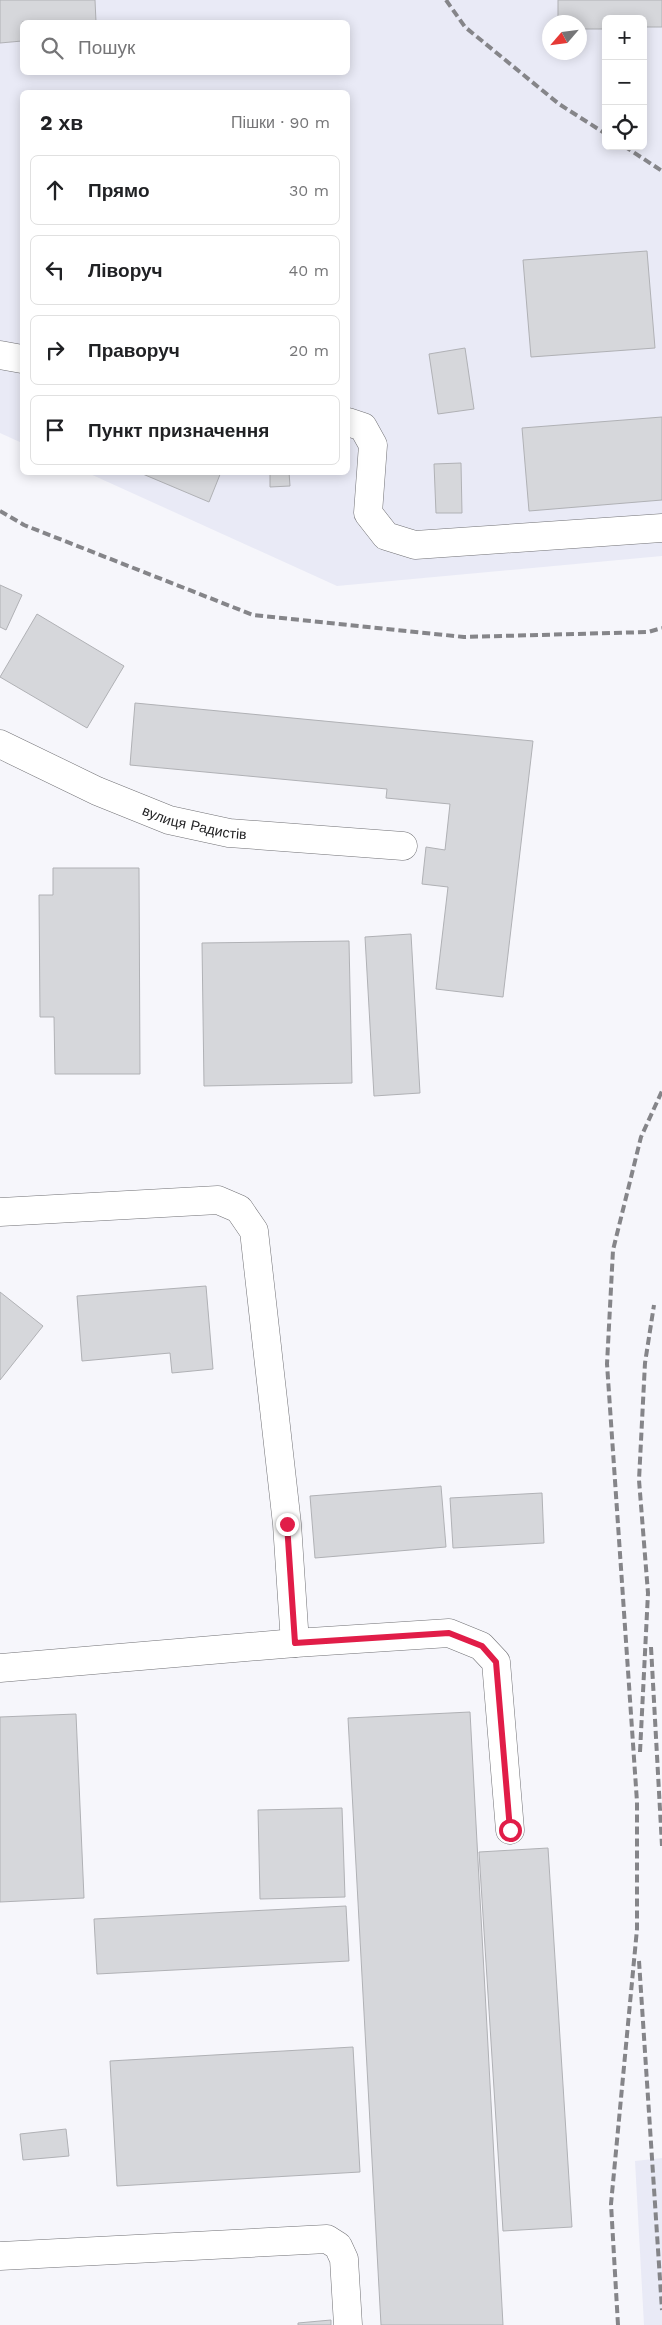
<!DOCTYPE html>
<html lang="uk">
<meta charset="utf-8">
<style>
:root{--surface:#fff;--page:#f2f2f2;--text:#202124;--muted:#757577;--line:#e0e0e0}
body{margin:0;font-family:"Work Sans",sans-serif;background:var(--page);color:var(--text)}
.controls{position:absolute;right:15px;top:15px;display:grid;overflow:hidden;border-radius:8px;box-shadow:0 2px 12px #0003}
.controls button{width:45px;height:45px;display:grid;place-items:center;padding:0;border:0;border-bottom:1px solid var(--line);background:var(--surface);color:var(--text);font:25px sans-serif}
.compass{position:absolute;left:542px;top:15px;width:45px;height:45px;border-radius:50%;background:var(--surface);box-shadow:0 2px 12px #0003;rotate:242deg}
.stop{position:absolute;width:15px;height:15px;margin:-11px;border:4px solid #e11d48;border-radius:50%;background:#fff}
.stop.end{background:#e11d48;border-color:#fff;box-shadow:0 1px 5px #0008}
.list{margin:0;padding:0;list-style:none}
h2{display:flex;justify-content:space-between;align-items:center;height:65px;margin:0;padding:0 20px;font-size:21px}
h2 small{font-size:16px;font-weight:400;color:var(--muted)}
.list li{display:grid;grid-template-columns:32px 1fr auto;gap:15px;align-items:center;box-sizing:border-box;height:70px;margin:0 10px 10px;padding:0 10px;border:1px solid var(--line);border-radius:8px}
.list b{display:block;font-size:19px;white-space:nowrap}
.list em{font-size:16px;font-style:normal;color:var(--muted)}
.icon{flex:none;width:28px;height:28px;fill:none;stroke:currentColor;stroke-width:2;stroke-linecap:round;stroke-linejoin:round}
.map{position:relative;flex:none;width:662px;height:2325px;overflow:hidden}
.search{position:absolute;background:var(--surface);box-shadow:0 2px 12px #0003;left:20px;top:20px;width:330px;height:55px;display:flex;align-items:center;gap:12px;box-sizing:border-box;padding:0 18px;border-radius:8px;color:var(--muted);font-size:19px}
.panel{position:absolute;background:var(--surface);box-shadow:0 2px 12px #0003;left:20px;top:90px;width:330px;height:385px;border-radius:8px}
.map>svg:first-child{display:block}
.built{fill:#e9eaf6;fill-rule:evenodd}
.building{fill:#d6d7db;stroke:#b0b1b5}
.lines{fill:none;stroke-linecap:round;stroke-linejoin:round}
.minor-casing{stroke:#717175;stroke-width:29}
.minor{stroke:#fff;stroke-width:28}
.rail{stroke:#858589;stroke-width:4;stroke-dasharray:8 4;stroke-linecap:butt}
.route{stroke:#e11d48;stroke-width:6}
.labels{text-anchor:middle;stroke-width:5;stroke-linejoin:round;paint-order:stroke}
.street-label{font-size:14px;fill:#232325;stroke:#fff}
</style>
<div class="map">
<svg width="662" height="2325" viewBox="0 0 662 2325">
<rect width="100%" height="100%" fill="#f6f6fb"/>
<g class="built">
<path d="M0 0H662V556L337 586 88 473 348 472V92H22V443L0 433ZM606 19H643V146H606ZM22 22H348V72H22ZM550 22H580V52H550Z"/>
<path d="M662 2158V2325H644L635 2161Z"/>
</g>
<g class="building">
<path d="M0 0H95L96 22H22V41L0 43Z"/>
<path d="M558 0H662V27H643V19H606V29H580V22H558Z"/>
<path d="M647 251 655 348 531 357 523 260Z"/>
<path d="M465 348 474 409 438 414 429 354Z"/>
<path d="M662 417V500L529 511 522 428Z"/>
<path d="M461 463 462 513H436L434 464Z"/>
<path d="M138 472H221L209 502Z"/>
<path d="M270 472H289L290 486 270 487Z"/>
<path d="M0 585 22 595 6 630 0 627Z"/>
<path d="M37 614 124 666 87 728 0 677Z"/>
<path d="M135 703 533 741 503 997 436 989 448 887 422 884 426 847 445 850 450 804 386 798 387 789 130 765Z"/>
<path d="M53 868H139L140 1074H55L54 1017H40L39 895H53Z"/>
<path d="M411 934 420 1093 374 1096 365 937Z"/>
<path d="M349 941 352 1083 204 1086 202 943Z"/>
<path d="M206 1286 213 1369 172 1373 170 1353 82 1361 77 1296Z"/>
<path d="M0 1292 43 1326 0 1380Z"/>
<path d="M441 1486 446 1547 315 1558 310 1496Z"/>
<path d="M542 1493 544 1543 453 1548 450 1498Z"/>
<path d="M470 1712 503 2325H381L348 1718Z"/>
<path d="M76 1714 84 1898 0 1902V1717Z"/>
<path d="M342 1808 345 1897 260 1899 258 1810Z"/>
<path d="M548 1848 572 2227 503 2231 479 1852Z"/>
<path d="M346 1906 349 1961 97 1974 94 1919Z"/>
<path d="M353 2047 360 2172 117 2186 110 2061Z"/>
<path d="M66 2129 69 2156 23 2160 20 2134Z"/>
<path d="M331 2320V2325H298V2323Z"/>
</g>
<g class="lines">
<defs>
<g id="minor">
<path d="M0 355 22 359"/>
<path d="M348 422 363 427 373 445 368 513 386 536 415 545 662 528"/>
<path id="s1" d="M0 744 97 791 169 820 229 833 403 846"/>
<path d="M0 1212 218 1200 239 1209 254 1231 287 1524 295 1643"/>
<path d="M0 1668 295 1643 449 1633 481 1646 496 1662 510 1830"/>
<path d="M0 2256 327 2239 338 2246 344 2259 348 2325"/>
</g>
</defs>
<use href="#minor" class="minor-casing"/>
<use href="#minor" class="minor"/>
<g class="rail">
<path d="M446 0 465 27 559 104 606 134"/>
<path d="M624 146 662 171"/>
<path d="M0 511 24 525 253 615 464 637 648 632 662 628"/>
<path d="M651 1647 662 1846"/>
<path d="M640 1752 648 1593 639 1480 645 1363 654 1305"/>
<path d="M639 1961 662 2310"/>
<path d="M618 2325 611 2204 637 1929V1802L607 1364 613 1250 641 1137 662 1091"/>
</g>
</g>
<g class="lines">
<path class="route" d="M287 1524 295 1643 449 1633 482 1646 496 1662 510 1830"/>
</g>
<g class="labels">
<g class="street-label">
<text dy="5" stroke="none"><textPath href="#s1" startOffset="211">вулиця Радистів</textPath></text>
</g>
</g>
</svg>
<div class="controls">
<button>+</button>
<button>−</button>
<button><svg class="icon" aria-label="locate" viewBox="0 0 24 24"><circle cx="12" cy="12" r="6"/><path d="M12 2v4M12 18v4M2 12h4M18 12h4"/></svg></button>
</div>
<svg class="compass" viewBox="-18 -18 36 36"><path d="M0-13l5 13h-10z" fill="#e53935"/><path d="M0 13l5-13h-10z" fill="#757577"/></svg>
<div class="stop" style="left:510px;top:1830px"></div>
<div class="stop end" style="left:287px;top:1524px"></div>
<div class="search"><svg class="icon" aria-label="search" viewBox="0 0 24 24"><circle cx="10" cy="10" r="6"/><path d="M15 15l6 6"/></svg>Пошук</div>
<section class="panel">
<h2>2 хв<small>Пішки · 90 m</small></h2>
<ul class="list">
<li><svg class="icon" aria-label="ahead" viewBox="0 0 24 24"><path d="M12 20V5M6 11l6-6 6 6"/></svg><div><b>Прямо</b></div><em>30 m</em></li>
<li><svg class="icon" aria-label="left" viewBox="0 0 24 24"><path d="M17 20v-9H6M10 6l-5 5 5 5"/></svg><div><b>Ліворуч</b></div><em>40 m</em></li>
<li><svg class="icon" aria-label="right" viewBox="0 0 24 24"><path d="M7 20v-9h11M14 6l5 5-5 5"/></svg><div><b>Праворуч</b></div><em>20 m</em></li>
<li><svg class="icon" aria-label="arrive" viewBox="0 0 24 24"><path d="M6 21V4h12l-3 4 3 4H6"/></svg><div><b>Пункт призначення</b></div></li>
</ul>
</section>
</div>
